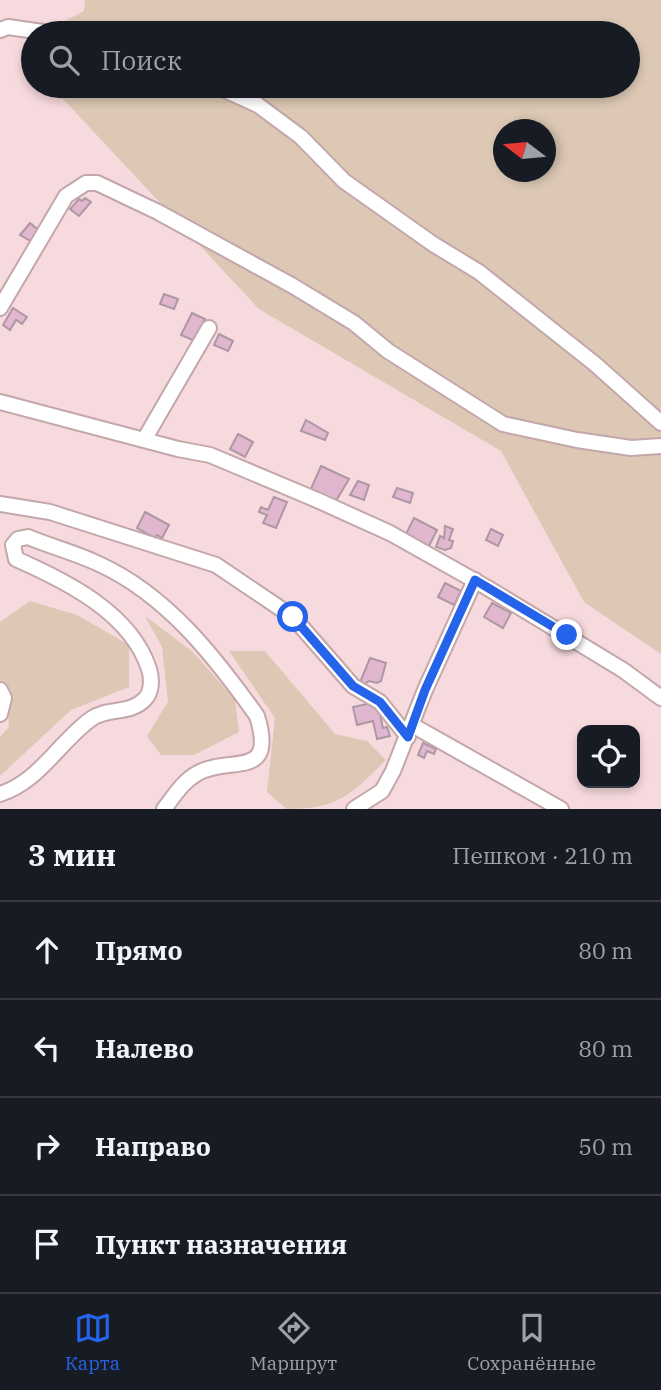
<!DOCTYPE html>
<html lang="ru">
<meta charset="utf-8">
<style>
:root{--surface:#171b24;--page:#242831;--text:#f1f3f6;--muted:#9ea1a6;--line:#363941;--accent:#2563eb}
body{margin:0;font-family:"IBM Plex Serif",serif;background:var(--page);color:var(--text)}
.controls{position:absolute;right:21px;bottom:21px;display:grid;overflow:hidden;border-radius:14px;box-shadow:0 4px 10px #0003}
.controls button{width:63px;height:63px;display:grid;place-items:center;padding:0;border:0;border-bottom:2px solid var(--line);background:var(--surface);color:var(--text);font:35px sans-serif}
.compass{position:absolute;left:493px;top:119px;width:63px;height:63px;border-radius:50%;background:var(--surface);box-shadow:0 4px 10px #0003;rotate:286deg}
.stop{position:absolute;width:21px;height:21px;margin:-16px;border:5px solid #2563eb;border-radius:50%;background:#fff}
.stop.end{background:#2563eb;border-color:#fff;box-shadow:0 2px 7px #0008}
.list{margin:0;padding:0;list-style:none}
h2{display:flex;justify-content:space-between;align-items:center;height:91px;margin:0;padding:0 28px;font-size:30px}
h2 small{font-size:23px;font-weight:400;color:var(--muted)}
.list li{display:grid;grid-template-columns:46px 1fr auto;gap:21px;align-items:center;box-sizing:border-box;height:98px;padding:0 28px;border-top:2px solid var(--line)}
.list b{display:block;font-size:26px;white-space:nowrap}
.list em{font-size:23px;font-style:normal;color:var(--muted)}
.icon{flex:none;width:38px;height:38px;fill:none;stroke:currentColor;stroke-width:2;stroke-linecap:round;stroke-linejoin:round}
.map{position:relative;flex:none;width:661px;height:809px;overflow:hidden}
.search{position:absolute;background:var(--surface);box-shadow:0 4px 10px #0003;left:21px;right:21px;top:21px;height:77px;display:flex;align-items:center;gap:18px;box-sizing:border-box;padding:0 24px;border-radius:38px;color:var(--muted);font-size:26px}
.sheet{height:483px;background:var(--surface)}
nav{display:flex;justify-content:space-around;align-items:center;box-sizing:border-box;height:98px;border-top:2px solid var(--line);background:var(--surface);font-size:19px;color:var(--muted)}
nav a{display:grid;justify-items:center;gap:4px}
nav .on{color:var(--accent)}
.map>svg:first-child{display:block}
.green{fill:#dcc8b4;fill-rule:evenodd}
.building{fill:#e0b7cf;stroke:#ae97a4;stroke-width:2}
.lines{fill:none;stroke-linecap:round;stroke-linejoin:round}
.street-casing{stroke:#c3a7aa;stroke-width:18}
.street{stroke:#fff;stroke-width:14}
.route{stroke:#2563eb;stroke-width:9}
</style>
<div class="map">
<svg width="661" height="809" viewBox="0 0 661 809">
<rect width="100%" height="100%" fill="#f7dadd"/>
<g class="green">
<path d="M85 0H661V654L584 602 501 451 259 309 51 86H628V33H42L84 11ZM504 130H546V172H504Z"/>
<path d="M30 601 77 615 129 645V687L71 710 0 776V737L9 727 7 692 0 681V622Z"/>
<path d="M145 616 193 652 235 700 239 732 194 755H161L147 736 168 702 162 647Z"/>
<path d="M229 651H265L335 734 367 741 386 760C351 795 338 809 287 809L267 792 275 718Z"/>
</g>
<g class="building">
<path d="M85 198 91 202 79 216 70 209 79 199 82 201Z"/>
<path d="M30 223 42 233 34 243 20 235Z"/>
<path d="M164 294 178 299 174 309 160 304Z"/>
<path d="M13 308 27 317 22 324 16 320 10 330 3 325Z"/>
<path d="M192 313 205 319 195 341 181 335Z"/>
<path d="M219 334 233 341 228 351 214 345Z"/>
<path d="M306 420 328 433 325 440 301 431Z"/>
<path d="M238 434 253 442 245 457 230 449Z"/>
<path d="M321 466 349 479 336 501 310 491Z"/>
<path d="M358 481 369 485 364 500 350 495Z"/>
<path d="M397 488 413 493 410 503 393 497Z"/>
<path d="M274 497 287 502 276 528 263 523 267 515 259 512 261 507 268 510Z"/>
<path d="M145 512 169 525 162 538 157 535 155 538 137 528Z"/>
<path d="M414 518 437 530 429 546 405 536Z"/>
<path d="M445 526 453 529 449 540 453 541 451 548 445 550 436 547 440 536 444 538Z"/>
<path d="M491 529 503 535 498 546 486 540Z"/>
<path d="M445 583 461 591 454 605 438 597Z"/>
<path d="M492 603 511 613 503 628 484 617Z"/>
<path d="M370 658 386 663 381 681 377 683 369 681 363 685 361 680Z"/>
<path d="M377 702 383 728 387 727 390 736 377 739 373 721 357 725 353 707Z"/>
<path d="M423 743 436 749 434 754 427 751 424 758 418 755Z"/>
</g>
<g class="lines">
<defs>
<g id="street">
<path d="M0 30 8 27 50 33"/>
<path d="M216 86 258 105 301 137 344 181 433 244 479 272 595 364 661 423"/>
<path d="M0 308 66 196 86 183H97L158 212 293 286 354 323 388 351 503 424 577 440 631 448 661 446"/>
<path d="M0 402 178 449 210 455 317 500 390 533 486 587 623 670 661 698"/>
<path d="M144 440 209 328"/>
<path d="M0 504 50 512 216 565 293 617 353 686 380 702 408 737"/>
<path d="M0 690 4 698 0 714"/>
<path d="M412 725 561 809"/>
<path d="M0 794C39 782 59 742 91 719 107 707 130 715 145 699 152 692 152 678 149 669 131 613 66 581 16 559L13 545 18 539 28 537C52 547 76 553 99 564 167 595 215 657 257 716 277 781 230 755 198 773 183 781 174 796 164 809"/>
<path d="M354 809 382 791 393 771 425 690 475 580"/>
</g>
</defs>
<use href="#street" class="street-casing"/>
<use href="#street" class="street"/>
</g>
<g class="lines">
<path class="route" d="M293 617 353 686 380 702 408 737 425 690 475 580 567 635"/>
</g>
</svg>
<div class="controls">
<button><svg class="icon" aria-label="locate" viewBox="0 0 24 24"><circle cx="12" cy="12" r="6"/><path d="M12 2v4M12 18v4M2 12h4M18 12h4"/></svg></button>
</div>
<svg class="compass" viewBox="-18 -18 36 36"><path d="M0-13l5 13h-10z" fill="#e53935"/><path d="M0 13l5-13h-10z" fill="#9ea1a6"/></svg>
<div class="stop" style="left:293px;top:617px"></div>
<div class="stop end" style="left:567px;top:635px"></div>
<div class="search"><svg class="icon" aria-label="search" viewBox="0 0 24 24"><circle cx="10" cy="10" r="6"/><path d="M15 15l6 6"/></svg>Поиск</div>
</div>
<section class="sheet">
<h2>3 мин<small>Пешком · 210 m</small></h2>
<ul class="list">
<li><svg class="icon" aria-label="ahead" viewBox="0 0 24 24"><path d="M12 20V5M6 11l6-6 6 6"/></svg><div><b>Прямо</b></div><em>80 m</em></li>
<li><svg class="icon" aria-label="left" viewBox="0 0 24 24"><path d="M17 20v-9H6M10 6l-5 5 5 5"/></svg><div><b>Налево</b></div><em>80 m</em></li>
<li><svg class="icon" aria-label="right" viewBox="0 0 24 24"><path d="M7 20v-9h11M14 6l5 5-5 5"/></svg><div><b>Направо</b></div><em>50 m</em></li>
<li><svg class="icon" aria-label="arrive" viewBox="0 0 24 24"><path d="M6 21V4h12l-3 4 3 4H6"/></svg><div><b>Пункт назначения</b></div></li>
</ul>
</section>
<nav>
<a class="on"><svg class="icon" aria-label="map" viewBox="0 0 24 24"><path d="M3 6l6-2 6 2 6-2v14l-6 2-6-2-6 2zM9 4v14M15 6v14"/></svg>Карта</a>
<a><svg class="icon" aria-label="directions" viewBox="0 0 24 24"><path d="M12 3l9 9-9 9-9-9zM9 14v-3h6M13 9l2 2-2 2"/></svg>Маршрут</a>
<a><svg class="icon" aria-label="saved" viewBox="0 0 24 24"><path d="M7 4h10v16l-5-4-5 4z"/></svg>Сохранённые</a>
</nav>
